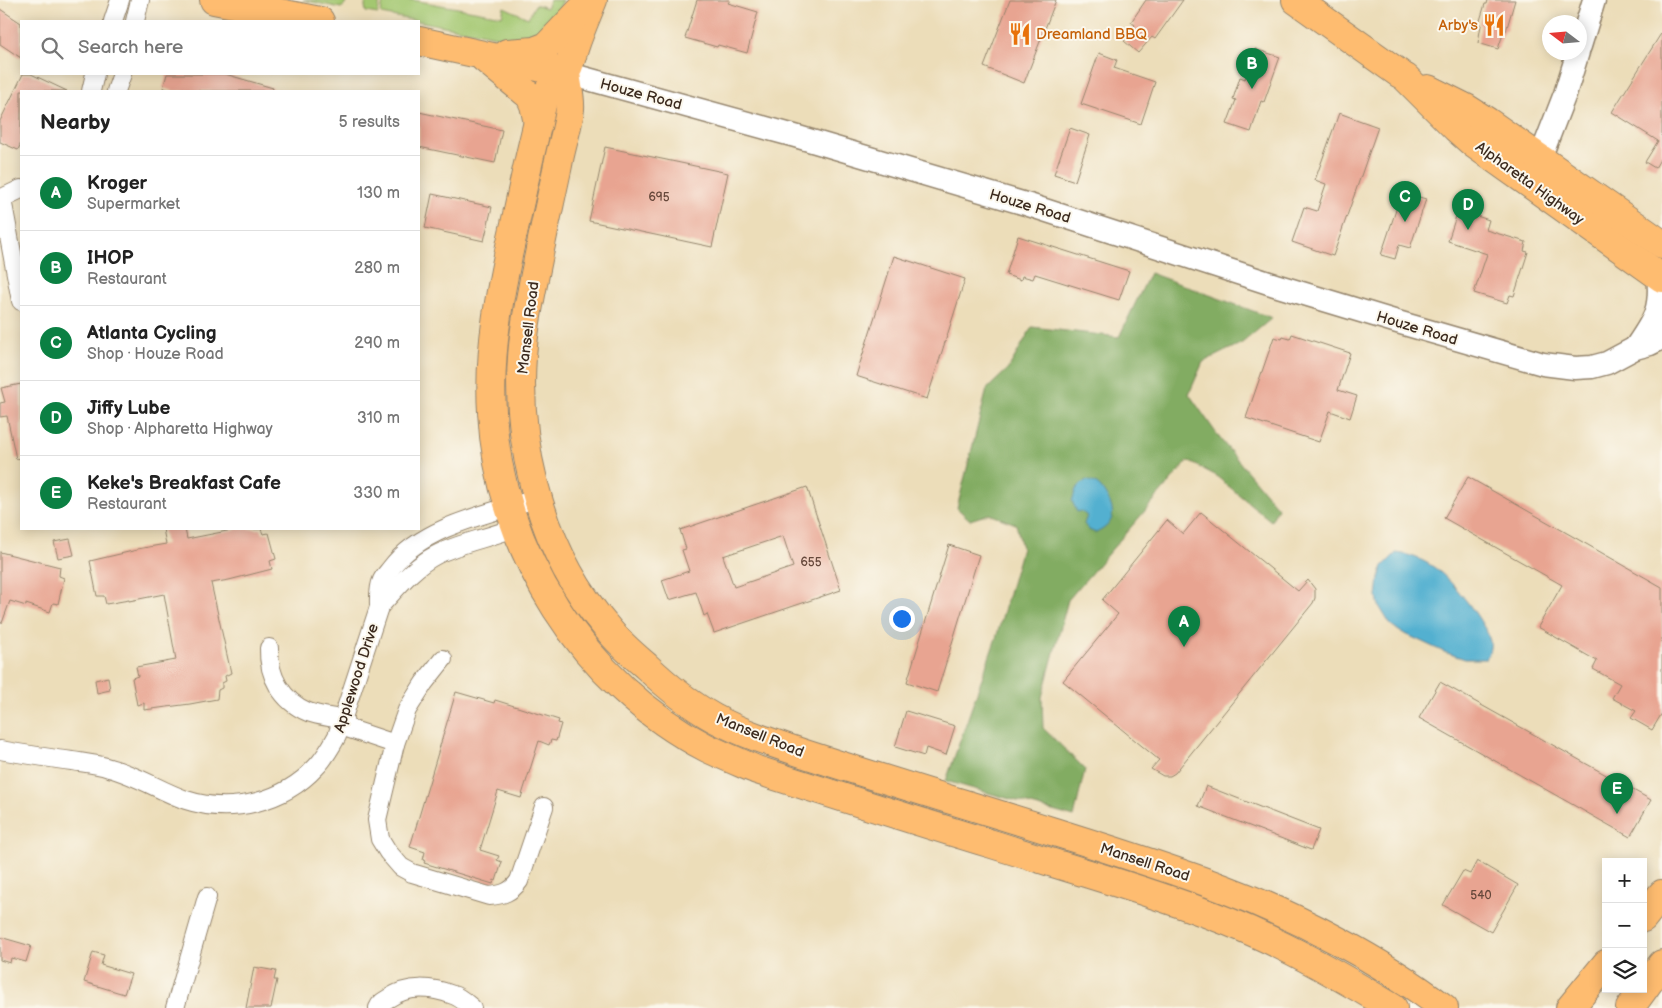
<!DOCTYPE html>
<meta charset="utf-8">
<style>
:root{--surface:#fff;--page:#f6f6f6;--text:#222;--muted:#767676;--line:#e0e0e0;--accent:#0b8043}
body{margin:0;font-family:"Balsamiq Sans",sans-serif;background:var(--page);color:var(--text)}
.controls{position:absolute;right:15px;bottom:15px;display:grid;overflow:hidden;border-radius:0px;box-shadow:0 2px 12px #0003}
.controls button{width:45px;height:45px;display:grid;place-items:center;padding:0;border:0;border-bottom:1px solid var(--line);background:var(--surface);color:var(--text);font:25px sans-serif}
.compass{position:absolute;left:1542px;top:15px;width:45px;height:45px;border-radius:50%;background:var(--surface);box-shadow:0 2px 12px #0003;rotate:286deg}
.you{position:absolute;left:901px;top:618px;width:18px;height:18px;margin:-12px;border:4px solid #fff;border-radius:50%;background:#1a73e8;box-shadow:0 0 0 8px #1a73e833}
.badge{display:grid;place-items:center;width:32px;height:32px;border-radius:50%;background:var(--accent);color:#fff;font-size:16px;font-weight:700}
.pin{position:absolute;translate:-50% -41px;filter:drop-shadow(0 1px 2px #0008)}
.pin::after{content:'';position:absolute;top:26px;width:18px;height:15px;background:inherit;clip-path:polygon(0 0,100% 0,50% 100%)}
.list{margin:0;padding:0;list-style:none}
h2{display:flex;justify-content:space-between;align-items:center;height:65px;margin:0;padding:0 20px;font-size:21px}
h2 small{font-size:16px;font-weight:400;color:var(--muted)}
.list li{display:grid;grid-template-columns:32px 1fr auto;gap:15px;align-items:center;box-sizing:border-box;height:75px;padding:0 20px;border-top:1px solid var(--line)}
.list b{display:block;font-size:19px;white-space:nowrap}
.list p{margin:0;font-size:16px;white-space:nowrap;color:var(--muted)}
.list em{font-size:16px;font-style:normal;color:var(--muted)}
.icon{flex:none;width:28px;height:28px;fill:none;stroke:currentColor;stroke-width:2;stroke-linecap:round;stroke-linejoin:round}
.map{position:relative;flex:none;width:1662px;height:1008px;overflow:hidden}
.search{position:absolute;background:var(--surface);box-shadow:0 2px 12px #0003;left:20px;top:20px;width:400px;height:55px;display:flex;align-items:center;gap:12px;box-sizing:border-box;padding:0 18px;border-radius:0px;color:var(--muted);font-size:19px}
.panel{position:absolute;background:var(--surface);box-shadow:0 2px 12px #0003;left:20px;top:90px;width:400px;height:440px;border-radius:0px}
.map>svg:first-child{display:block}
.green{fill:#a3c770;stroke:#6f7847}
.forest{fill:#82ac62;stroke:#5e6b40}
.water{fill:#52b0d0;stroke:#466d77}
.building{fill:#e8a491;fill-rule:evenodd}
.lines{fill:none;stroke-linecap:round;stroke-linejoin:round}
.minor-casing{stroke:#94846c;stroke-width:20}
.tertiary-casing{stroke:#94846c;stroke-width:25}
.primary-casing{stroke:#94846c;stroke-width:30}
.trunk-casing{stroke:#94846c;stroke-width:30}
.minor{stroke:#fff;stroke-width:18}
.tertiary{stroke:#fff;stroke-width:22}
.primary{stroke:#febc70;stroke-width:28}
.trunk{stroke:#febc70;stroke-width:28}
.labels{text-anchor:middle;stroke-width:4;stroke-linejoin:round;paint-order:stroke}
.number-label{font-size:12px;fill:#66483b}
.food-label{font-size:15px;fill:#c56008;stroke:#fbf7ec;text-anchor:end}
.street-label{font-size:15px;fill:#3b2a1e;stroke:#fbf7ec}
</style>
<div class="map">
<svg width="1662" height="1008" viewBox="0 0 1662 1008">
<rect width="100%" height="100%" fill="#fbf7ec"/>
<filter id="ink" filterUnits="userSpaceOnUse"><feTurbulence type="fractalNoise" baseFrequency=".02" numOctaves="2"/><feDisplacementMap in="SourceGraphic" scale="10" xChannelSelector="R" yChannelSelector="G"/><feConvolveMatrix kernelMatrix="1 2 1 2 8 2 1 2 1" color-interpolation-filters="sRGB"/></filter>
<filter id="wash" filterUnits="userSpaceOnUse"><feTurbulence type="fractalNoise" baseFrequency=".0096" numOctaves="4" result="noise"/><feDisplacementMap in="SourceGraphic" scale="20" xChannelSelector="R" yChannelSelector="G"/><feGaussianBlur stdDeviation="1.12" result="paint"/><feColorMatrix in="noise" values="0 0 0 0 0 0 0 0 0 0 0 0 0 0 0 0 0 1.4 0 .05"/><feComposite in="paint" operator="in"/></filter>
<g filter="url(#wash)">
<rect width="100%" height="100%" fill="#ecddb9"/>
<g class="green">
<path d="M303 0H347L345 5 341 8Z"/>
<path d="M366 0H380L378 14 366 12 365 6Z"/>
<path d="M383 0H413L502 16 504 7 528 18 535 5H538L546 8 550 0H563L549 30 527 42 381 14Z"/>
</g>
<path class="forest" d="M1150 273 1272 318 1242 343 1203 362 1189 394 1221 440 1278 508 1271 521 1215 475 1188 461 1068 600 1042 697 1043 728 1085 769 1074 817 946 781 997 635 1022 548 1016 524 989 514 970 520 957 508 987 389 1008 369 1032 327 1119 337Z"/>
<g class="water">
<path d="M1086 480C1100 484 1100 486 1107 497 1117 514 1113 525 1096 533L1089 530 1084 524 1087 516 1081 511 1077 512 1072 501 1076 489Z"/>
<path d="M1396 553C1409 554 1421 559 1432 566 1449 576 1485 621 1490 641 1491 648 1489 653 1486 659H1465L1444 652 1399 631 1390 624 1379 606 1377 597 1379 578 1383 566Z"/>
</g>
<g id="blocks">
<g class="building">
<path d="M697 0H730L728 3 758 12 747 53 718 45 717 47 685 38Z"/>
<path d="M1010 0H1056L1024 83 984 67Z"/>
<path d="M1146 0H1183L1155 39 1152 37 1138 53 1124 41 1135 25 1131 22Z"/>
<path d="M1488 0H1515L1506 31H1504L1498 49 1478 43 1481 25 1479 24 1485 4H1487Z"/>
<path d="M0 9 21 23V58L0 44Z"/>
<path d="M1662 32V156L1655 168 1645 162 1658 141 1612 112Z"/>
<path d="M1255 49 1280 57 1264 102 1261 101 1251 132 1227 124 1236 100 1233 99 1240 77 1245 79Z"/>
<path d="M1099 53 1117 60 1114 68 1155 82 1141 124 1081 104Z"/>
<path d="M23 74H31L67 91H21V143L18 150 0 142V121Z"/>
<path d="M167 74H225L273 88 272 91H174L163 88Z"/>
<path d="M419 112 502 130 495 163 419 147Z"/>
<path d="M1339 113 1378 127 1333 256 1292 242 1304 207 1317 211 1326 184 1315 180Z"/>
<path d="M1070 128 1090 135 1075 181 1054 174Z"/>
<path d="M605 147 728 173 712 247 589 221Z"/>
<path d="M1402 192 1426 199 1410 248 1399 245 1395 259 1381 255Z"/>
<path d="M432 194 492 207 484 241 425 228Z"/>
<path d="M1458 210 1489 220 1486 230 1526 242 1524 251 1528 252 1514 296 1510 295 1507 303 1474 293 1487 254 1448 241Z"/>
<path d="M1018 236 1129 271 1119 300 1035 274 1033 279 1022 276 1021 280 1006 275Z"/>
<path d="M894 256 965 279 927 399 856 376Z"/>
<path d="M1292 334 1350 353 1338 390 1357 396 1350 418 1330 411 1319 442 1246 418 1274 337 1282 339 1283 337 1290 339Z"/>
<path d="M21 384V458L16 459 7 416 0 417V403L5 402 1 388Z"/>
<path d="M1468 477 1662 587V713L1652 730 1631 718 1636 711 1612 698 1620 684 1593 669 1597 661 1538 627 1562 585 1444 518Z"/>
<path d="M807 487 841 590 714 633 707 614 704 616 696 592 669 600 662 580 689 571 682 550 686 549 680 530ZM783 536 793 567 734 587 723 556Z"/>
<path d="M1201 512 1298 591 1308 580 1315 589V598L1313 603 1175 773 1170 776H1163L1151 769 1159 760 1063 681 1118 614 1102 600 1167 520 1183 534Z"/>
<path d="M163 529H185L187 539 237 529H261L263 534 269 533 276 559 270 561 272 569 229 580 211 583 231 673 225 676 226 681 222 683V688L218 690 217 699 190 704 144 710V703L137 705 132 678 138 676 136 667 176 660 164 594 129 601V600L106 604 104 596H97L90 561 137 550V549L166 544Z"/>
<path d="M70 539 74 555 58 558 54 542Z"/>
<path d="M949 545 979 555 937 692 907 682Z"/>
<path d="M0 552 60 567 59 576 64 578 58 604 53 603 50 612 26 604V606L10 601 2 623H0Z"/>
<path d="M108 677 110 690 97 693 95 680Z"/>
<path d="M1440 682 1651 800 1630 837 1419 718Z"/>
<path d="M456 692 494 703 495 700 559 720 558 723 561 724 556 741 551 740 549 745 539 741 521 798 498 791 480 850 499 856 497 860 502 862 496 881 494 880 493 884 424 863 425 861 423 860 425 852 410 847Z"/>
<path d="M906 711 955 726 946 755 926 748 924 756 895 747Z"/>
<path d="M1206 786 1319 830 1311 850 1198 806Z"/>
<path d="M1477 861 1518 885 1491 932 1443 905 1463 871 1470 874Z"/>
<path d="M0 937 31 946 26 962 11 958 10 963 0 960Z"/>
<path d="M93 952 104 955 101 965 131 974 124 994 84 982Z"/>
<path d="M254 967 276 971 274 980H277L271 1008H246Z"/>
</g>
</g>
</g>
<g filter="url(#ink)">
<use href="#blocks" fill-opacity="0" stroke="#94846c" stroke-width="1"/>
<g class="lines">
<defs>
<g id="minor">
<path d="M113 21 120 0"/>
<path d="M135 21 140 0"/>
<path d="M91 91 95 74"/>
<path d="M116 91 122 74"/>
<path d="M0 199 21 189"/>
<path d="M2 199 21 301"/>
<path d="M379 607C396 589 413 567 436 555 461 542 490 538 516 527"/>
<path d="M269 648C268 676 282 701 308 712 319 716 332 717 344 720"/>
<path d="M341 726 395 744 407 710 424 683 443 659"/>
<path d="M395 744 377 820 380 839 388 852 401 867 412 873 489 896C503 895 511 892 519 881L544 807"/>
<path d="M0 750C24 754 48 758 72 761 84 763 97 764 109 768 137 775 160 791 186 800 231 815 284 802 316 767 325 758 331 747 337 736L379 607C379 599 378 588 382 580 384 576 388 572 391 568 422 526 491 513 539 498"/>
<path d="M175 1008 207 897"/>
<path d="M378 1008C380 1003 384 1001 389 998 408 985 432 987 453 995 460 997 466 1003 472 1008"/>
</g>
<g id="tertiary">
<path d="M1580 46 1594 0"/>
<path d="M566 73 795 136 1029 205 1275 285 1394 321 1543 364 1575 368 1592 367 1607 363 1635 348 1650 344 1662 338"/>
<path d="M1534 174 1565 94 1578 52"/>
<path d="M1635 348C1654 320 1662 310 1658 275"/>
</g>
<g id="primary">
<path d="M214 0 320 21"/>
<path d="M593 0C587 15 580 31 575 46 572 55 570 65 566 72 561 81 549 86 545 96 541 105 540 116 537 126 529 158 522 191 515 224 501 285 488 349 492 412 499 550 584 685 707 748 724 756 741 763 757 770 835 795 913 820 992 844 1071 869 1151 891 1229 922 1286 945 1340 976 1393 1008"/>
<path d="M419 41 566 73"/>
<path d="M507 53 534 51 547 46 585 6"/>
<path d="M485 59 530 96 534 105 538 123"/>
<path d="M566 73C567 84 571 98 570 109 568 128 561 147 558 165 547 217 535 269 526 322 509 428 537 547 608 629 619 643 632 654 646 666 667 686 689 704 714 718 742 733 772 743 802 753 888 781 975 807 1061 834 1115 851 1169 868 1222 888 1297 916 1381 960 1444 1008"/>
<path d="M1643 918 1662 894"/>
<path d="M1570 1008 1606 964"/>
<path d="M1630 1008 1662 964"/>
</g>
<g id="trunk">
<path d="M1296 0 1400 74"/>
<path d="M1406 78 1456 128 1474 144 1662 278"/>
<path d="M1428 89 1466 108 1488 122 1662 244"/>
</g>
</defs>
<use href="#minor" class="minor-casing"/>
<use href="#tertiary" class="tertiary-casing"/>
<use href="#primary" class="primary-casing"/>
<use href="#trunk" class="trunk-casing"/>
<use href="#minor" class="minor"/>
<use href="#tertiary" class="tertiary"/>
<use href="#primary" class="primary"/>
<use href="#trunk" class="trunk"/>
</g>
</g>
<defs>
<symbol id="restaurant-bare" viewBox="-9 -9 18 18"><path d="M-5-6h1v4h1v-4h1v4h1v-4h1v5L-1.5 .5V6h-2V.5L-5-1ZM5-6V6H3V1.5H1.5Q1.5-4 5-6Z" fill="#e8710a" stroke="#fbf7ec" stroke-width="2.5" paint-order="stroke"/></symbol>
</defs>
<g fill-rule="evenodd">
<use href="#restaurant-bare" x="1478" y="9" width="32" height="32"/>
<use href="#restaurant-bare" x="1004" y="18" width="32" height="32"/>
</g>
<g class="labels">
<g class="number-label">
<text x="659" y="201">695</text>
<text x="811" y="566">655</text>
<text x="1481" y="899">540</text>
</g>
<g class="food-label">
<text x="1478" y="30">Arby's</text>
<text x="1036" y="39" text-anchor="start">Dreamland BBQ</text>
</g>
<g class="street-label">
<text transform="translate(641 94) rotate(15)" y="5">Houze Road</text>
<text transform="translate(1530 183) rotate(36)" y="5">Alpharetta Highway</text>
<text transform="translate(1030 206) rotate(17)" y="5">Houze Road</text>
<text transform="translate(528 328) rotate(-83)" y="5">Mansell Road</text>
<text transform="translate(1417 328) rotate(17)" y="5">Houze Road</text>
<text transform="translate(356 678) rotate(-72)" y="5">Applewood Drive</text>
<text transform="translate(760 735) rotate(22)" y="5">Mansell Road</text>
<text transform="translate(1145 862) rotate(18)" y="5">Mansell Road</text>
</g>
</g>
</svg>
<div class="controls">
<button>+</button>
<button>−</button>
<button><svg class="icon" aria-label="layers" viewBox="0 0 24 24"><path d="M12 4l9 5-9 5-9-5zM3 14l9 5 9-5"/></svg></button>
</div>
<svg class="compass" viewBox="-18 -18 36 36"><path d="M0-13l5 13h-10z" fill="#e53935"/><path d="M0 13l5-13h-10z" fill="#767676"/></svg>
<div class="you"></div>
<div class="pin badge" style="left:1184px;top:647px">A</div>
<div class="pin badge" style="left:1252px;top:89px">B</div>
<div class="pin badge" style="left:1405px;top:222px">C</div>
<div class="pin badge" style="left:1468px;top:230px">D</div>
<div class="pin badge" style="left:1617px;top:814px">E</div>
<div class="search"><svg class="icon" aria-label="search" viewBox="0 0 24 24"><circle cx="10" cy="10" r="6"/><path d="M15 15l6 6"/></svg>Search here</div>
<section class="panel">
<h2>Nearby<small>5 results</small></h2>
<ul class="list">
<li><span class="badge">A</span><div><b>Kroger</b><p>Supermarket</p></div><em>130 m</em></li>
<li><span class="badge">B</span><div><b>IHOP</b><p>Restaurant</p></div><em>280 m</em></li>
<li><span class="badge">C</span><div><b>Atlanta Cycling</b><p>Shop · Houze Road</p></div><em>290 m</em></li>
<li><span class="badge">D</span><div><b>Jiffy Lube</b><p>Shop · Alpharetta Highway</p></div><em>310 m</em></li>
<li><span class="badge">E</span><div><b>Keke's Breakfast Cafe</b><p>Restaurant</p></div><em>330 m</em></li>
</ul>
</section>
</div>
